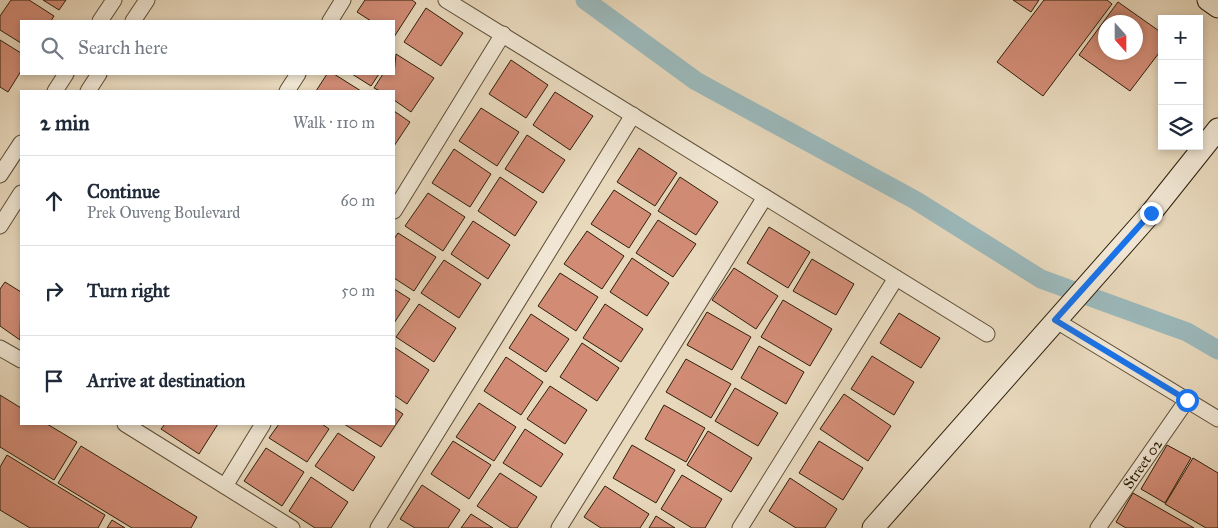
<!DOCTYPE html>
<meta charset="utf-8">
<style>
:root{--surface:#fff;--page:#f2f2f3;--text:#1f2937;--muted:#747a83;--line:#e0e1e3}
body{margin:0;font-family:"IM FELL Great Primer",serif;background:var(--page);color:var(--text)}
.controls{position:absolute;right:15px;top:15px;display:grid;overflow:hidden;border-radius:0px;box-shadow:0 2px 8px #0003}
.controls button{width:45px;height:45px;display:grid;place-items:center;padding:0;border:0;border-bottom:1px solid var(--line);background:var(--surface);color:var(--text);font:25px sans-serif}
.compass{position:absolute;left:1098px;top:15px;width:45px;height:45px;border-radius:50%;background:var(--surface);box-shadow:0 2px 8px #0003;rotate:159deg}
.stop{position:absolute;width:15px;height:15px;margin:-11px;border:4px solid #1a73e8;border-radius:50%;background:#fff}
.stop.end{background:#1a73e8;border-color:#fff;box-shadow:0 1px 5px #0008}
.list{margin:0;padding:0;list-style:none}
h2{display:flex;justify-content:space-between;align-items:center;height:65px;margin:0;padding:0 20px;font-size:21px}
h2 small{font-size:16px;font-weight:400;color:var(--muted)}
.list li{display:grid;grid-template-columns:32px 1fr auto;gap:15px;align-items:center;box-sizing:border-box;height:90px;padding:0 20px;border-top:1px solid var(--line)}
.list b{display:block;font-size:19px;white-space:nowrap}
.list p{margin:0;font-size:16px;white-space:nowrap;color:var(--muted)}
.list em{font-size:16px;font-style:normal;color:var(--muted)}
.icon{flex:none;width:28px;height:28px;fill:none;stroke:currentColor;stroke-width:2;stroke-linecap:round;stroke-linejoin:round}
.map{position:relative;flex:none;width:1218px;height:528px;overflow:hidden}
.search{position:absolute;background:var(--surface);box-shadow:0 2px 8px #0003;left:20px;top:20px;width:375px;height:55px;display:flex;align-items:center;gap:12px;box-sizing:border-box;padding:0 18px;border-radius:0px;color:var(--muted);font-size:19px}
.panel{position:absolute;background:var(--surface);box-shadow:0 2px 8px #0003;left:20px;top:90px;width:375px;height:335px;border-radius:0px}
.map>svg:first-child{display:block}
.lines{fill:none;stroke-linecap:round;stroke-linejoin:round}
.canal{stroke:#9bb8ba;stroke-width:19}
.building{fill:#d28c76;stroke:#2e200a;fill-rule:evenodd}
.street-casing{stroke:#5c4e36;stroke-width:17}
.secondary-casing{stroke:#2e200a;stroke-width:23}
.street{stroke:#f0e6d3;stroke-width:15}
.secondary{stroke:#f0e6d3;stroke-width:21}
.route{stroke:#1a73e8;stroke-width:6}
.labels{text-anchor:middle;stroke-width:4;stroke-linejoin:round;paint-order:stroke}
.street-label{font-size:15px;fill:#2e200a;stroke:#f0e6d3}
</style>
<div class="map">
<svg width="1218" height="528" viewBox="0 0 1218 528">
<rect width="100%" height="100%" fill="#e8d8bc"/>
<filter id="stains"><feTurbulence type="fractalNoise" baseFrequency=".004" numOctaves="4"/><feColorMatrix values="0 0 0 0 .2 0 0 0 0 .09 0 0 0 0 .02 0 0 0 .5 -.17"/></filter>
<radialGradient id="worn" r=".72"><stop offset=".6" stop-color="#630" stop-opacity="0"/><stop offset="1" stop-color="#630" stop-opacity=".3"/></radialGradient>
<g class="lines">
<path class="canal" d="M585 0 696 81 915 200 1041 279 1187 332 1218 350"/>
</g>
<g class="building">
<path d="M11 0H29L54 16 51 21H21V43L0 30V16Z"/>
<path d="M43 0H66L59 10Z"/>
<path d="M365 0H412L416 3 394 37V21H371L357 12Z"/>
<path d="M1013 0H1039L1031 12Z"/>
<path d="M1044 0H1107L1112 4 1043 96 997 62Z"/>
<path d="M1118 2 1162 33V49L1130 91 1079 55ZM1106 22H1136V52H1106Z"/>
<path d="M426 8 463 33 441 66 404 42Z"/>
<path d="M0 40 21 53V71L8 92 0 87Z"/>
<path d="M396 54 434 78 411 112 394 100V91H380L374 88 383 74H394Z"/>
<path d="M511 60 548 85 526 118 489 94Z"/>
<path d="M327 74H334L361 91H316Z"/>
<path d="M352 74H379L371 86Z"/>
<path d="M555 92 593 116 570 150 533 125Z"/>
<path d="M481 108 519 132 497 166 459 141Z"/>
<path d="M394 111 410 122 394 146Z"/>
<path d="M527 135 565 160 543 193 505 169Z"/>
<path d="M639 148 677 173 655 206 617 182Z"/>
<path d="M454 149 491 174 470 207 432 183Z"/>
<path d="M500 177 537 202 515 236 478 211Z"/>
<path d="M680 177 718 202 696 235 658 211Z"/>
<path d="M614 190 651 214 629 248 591 224Z"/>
<path d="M428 193 465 217 443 251 405 226Z"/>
<path d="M658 220 696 244 673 277 636 253Z"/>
<path d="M473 221 510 245 488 279 451 254Z"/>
<path d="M769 227 810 252 788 288 747 263Z"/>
<path d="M587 231 624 256 602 289 564 264Z"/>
<path d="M398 233 436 257 414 291 394 278V239Z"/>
<path d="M632 258 669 283 647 316 610 292Z"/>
<path d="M812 259 854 284 836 315 793 291Z"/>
<path d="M444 260 481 284 459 318 421 293Z"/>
<path d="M734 268 778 296 756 329 712 300Z"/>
<path d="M560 273 598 297 576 331 538 306Z"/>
<path d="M5 282 21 292 20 340 0 326V289Z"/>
<path d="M394 289 410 299 394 323Z"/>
<path d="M783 300 832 329 810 366 761 337Z"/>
<path d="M419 304 456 328 434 362 396 337Z"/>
<path d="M605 304 643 329 621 362 583 338Z"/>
<path d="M707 312 751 337 732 370 687 345Z"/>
<path d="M899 313 940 338 921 368 880 343Z"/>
<path d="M531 314 569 339 546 372 509 348Z"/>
<path d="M582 343 619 368 597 401 560 377Z"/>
<path d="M759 346 804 372 786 404 741 378Z"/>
<path d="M394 347 429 370 407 404 394 395Z"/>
<path d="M872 356 914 382 894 415 851 389Z"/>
<path d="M506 357 543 382 521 415 484 391Z"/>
<path d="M686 359 731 384 711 418 666 392Z"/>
<path d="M550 386 587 410 565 444 527 419Z"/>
<path d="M735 388 778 413 758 446 715 421Z"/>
<path d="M844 394 891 426 868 461 820 429Z"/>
<path d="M0 395 21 408V424H47L77 442 54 480 0 447Z"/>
<path d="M479 403 516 427 494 461 456 437Z"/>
<path d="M664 405 705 428 686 462 645 439Z"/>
<path d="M394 408 403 414 381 447 344 424H394Z"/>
<path d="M165 424H218L199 454 161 429Z"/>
<path d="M279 424H322L329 429 307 462 269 438Z"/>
<path d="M525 429 563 454 541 487 503 463Z"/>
<path d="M708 431 752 458 731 492 687 465Z"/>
<path d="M338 433 375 457 353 491 315 466Z"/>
<path d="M453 441 491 465 469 499 431 474Z"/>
<path d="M819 441 863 468 843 500 799 473Z"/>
<path d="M632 445 675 470 656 503 613 478Z"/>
<path d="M1167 445 1191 458 1165 503 1141 489Z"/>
<path d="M81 446 197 517 191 528H132L58 483Z"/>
<path d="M266 448 304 472 282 506 244 481Z"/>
<path d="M7 455 105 515 98 528H30L0 510V467Z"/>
<path d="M1193 458 1218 473V528H1206L1165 504Z"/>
<path d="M500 473 537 497 517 528H511L477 506Z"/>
<path d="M682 475 722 499 705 528H692L661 509Z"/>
<path d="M311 477 348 502 331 528H315L289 511Z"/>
<path d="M790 478 837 509 825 528H796L769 511Z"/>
<path d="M422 485 460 510 448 528H415L400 519Z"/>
<path d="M605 486 649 514 640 528H601L584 517Z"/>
<path d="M1133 493 1194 528H1126L1116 522Z"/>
<path d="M471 514 493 528H461Z"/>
<path d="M656 516 675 528H649Z"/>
<path d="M112 520 125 528H107Z"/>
</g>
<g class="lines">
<defs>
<g id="street">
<path d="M446 0 987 334"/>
<path d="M100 21 114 0"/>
<path d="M133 21 147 0"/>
<path d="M330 21 343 0"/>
<path d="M55 91 66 74"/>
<path d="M88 91 99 74"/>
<path d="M287 91 298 74"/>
<path d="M0 175 21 143"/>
<path d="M394 211 503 34"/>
<path d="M0 226 21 193"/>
<path d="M1055 320 1218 419"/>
<path d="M0 348 21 360"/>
<path d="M125 424 292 528"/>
<path d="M225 486 263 424"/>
<path d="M378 528 633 115"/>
<path d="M559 528 765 197"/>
<path d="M740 528 896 278"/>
<path id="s1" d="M1098 528 1187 400"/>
</g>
<g id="secondary">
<path d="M1208 0 1218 7"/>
<path d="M873 528 1151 213 1218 129"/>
</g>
</defs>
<use href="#street" class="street-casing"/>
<use href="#secondary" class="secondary-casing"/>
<use href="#street" class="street"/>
<use href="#secondary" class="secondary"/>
</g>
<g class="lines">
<path class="route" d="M1151 213 1055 320 1187 400"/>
</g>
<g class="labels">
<g class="street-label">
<text dy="5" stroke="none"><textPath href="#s1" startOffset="78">Street 02</textPath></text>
</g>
</g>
<rect width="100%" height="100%" filter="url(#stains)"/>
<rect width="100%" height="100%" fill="url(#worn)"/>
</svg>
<div class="controls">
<button>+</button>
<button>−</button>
<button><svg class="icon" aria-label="layers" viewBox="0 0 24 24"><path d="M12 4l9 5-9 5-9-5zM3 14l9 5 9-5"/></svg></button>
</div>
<svg class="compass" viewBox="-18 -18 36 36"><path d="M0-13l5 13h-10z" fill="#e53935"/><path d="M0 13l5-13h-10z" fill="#747a83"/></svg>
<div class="stop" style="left:1187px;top:400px"></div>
<div class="stop end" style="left:1151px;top:213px"></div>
<div class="search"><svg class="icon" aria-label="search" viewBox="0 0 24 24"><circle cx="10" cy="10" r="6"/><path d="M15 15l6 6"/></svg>Search here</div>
<section class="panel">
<h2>2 min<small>Walk · 110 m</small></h2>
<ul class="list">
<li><svg class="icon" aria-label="ahead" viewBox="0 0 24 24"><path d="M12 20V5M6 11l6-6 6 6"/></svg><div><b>Continue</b><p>Prek Ouveng Boulevard</p></div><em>60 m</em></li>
<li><svg class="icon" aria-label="right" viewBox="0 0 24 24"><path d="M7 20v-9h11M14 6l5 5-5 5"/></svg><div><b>Turn right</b></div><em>50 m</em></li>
<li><svg class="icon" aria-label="arrive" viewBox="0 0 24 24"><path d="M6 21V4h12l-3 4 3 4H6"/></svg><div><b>Arrive at destination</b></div></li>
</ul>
</section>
</div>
